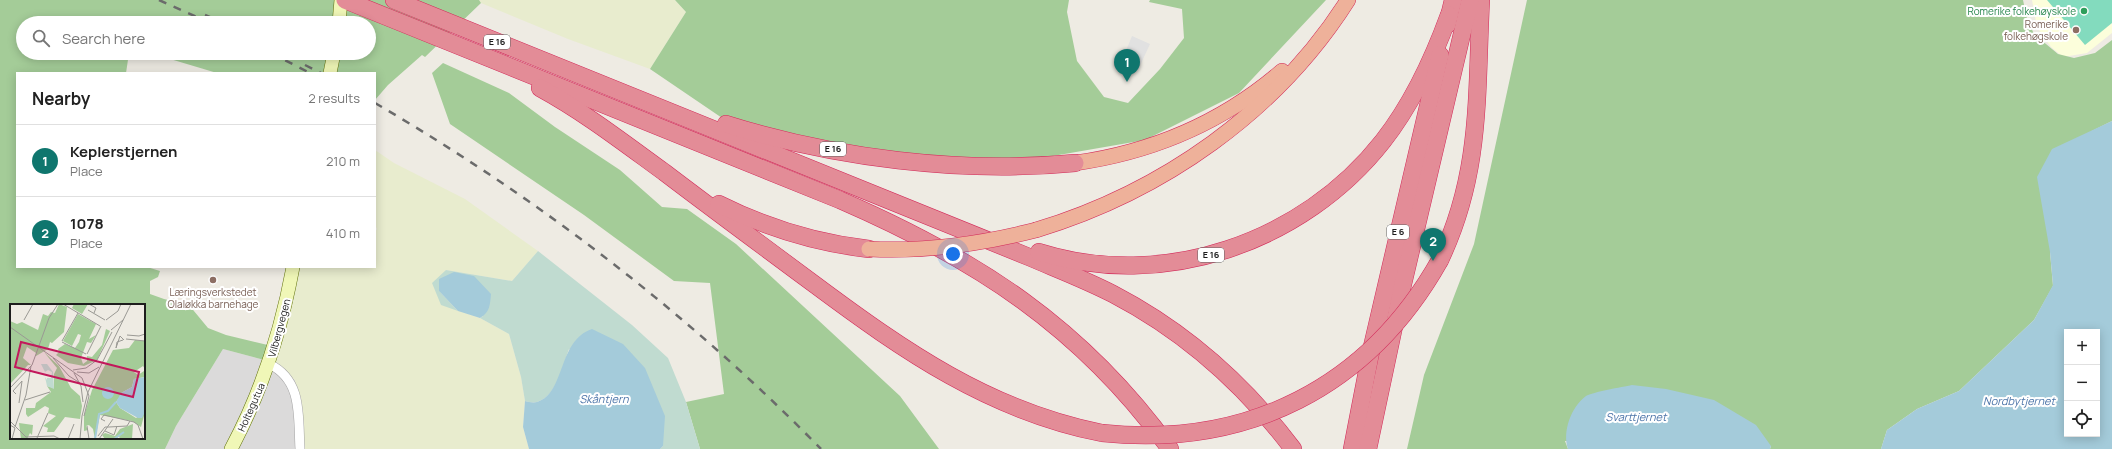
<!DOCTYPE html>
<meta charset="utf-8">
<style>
:root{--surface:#fff;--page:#f2f2f2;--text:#222;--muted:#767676;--line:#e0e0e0;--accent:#0f766e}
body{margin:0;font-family:Manrope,sans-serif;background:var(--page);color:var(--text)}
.controls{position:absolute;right:12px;bottom:12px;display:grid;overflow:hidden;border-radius:0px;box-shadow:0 2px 10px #0003}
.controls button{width:36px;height:36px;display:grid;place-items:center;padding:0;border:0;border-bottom:1px solid var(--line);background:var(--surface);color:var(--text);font:20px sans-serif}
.you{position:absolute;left:953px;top:254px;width:14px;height:14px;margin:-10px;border:3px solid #fff;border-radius:50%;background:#1a73e8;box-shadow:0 0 0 6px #1a73e833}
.badge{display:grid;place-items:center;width:26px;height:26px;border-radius:50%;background:var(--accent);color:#fff;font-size:13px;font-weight:700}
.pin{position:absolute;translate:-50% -33px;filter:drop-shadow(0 1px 2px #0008)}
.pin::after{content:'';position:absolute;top:21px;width:14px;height:12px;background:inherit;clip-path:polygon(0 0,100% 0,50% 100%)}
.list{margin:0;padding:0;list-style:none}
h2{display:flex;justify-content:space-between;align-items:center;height:52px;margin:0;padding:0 16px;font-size:17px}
h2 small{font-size:13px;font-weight:400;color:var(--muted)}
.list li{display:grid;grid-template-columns:26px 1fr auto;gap:12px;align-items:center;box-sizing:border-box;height:72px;padding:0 16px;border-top:1px solid var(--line)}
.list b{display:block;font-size:15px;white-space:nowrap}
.list p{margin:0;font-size:13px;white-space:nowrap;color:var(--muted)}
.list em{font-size:13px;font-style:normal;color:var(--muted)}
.icon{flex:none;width:22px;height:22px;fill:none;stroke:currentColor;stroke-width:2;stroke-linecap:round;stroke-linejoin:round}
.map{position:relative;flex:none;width:2112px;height:449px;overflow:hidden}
.search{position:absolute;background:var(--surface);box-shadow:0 2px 10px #0003;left:16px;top:16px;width:360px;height:44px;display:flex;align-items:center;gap:10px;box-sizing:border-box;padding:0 14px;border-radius:22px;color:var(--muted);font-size:15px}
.panel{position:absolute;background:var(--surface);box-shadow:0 2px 10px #0003;left:16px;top:72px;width:360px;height:196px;border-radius:0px}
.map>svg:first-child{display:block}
.residential{fill:#dbdada}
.education{fill:#fcfedb}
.farmland{fill:#e8ecce}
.forest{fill:#a4cc98;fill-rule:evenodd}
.wetland{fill:#c0dbd0}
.pitch{fill:#83dbbe}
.parking{fill:#e1e1e1}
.water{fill:#a4cbda;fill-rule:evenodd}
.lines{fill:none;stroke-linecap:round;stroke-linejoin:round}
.minor-casing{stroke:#a4a4a4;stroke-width:10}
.secondary-casing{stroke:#5e6f08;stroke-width:14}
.trunk-casing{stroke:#d22959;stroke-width:16}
.motorway-casing{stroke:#d22959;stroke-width:18}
.minor{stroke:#fff;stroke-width:9}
.secondary{stroke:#f0f7b7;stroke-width:13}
.trunk{stroke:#eeb19a;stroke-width:15}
.motorway{stroke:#e38c97;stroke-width:17}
.rail{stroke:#6b6b6b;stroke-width:2.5;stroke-dasharray:8 8;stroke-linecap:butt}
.trunk-bridge-casing{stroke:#d22959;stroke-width:16;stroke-linecap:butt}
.motorway-bridge-casing{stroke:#d22959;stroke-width:18;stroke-linecap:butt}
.trunk-bridge{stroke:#eeb19a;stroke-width:15}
.motorway-bridge{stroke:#e38c97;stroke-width:17}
.leisure-dot{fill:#2e9e5b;stroke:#fff;stroke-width:1.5}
.education-dot{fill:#8d6e63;stroke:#fff;stroke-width:1.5}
.labels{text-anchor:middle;stroke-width:4;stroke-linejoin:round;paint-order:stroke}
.shield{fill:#fff;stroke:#616161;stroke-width:1}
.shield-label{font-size:9px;font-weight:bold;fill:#1d1d1d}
.leisure-label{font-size:10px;fill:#27864d;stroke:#fff;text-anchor:end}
.education-label{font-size:10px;fill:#785e54;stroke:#fff;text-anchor:end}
.street-label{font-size:10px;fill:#1d1d1d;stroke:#fff}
.water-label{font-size:11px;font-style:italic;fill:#4d75a9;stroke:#fff}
.inset-river{fill:none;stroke:#a4cbda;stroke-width:2}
.inset-road{fill:none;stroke:#9a9994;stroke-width:1}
.view{fill:#c2185b;fill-opacity:0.15;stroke:#c2185b;stroke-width:2}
.inset-edge{fill:none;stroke:#1d1d1d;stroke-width:2}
</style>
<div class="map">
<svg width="2112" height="449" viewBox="0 0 2112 449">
<rect width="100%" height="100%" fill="#eeebe3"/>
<path class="residential" d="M223 349 268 361 295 380 299 449H165L176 426Z"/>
<path class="education" d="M2032 0H2112V33L2087 53 2063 57 2051 47 2037 27Z"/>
<g class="farmland">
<path d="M479 0H675L686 12 650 69 568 39 481 3Z"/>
<path d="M375 150 394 163 465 199 538 251 512 281 446 270 440 301 443 305 480 318 509 334 521 377 525 401 523 427 529 449H299L295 380 268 361 291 267H375V232L377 229 375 225Z"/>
</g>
<g class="forest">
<path d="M0 0H479L481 3 425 57 422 55 388 85 375 100V73H217L150 53H369V23H23V53H129L126 73H17V267H147L160 271 158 277 150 281V294L164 299 189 305 208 328 226 335 272 346 268 361 223 349 176 426 165 449H0ZM11 305H144V438H11Z"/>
<path d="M675 0H1069L1067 12 1077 61 1104 97 1128 103 1160 69 1184 38 1182 9 1149 2 1150 0H1326L1239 93 1151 137V139L1024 161 872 152 728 122 650 69 686 12Z"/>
<path d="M1527 0H2023L2027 19 2034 34 2058 54 2074 58 2095 53 2112 40V121L2092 131 2050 252 2053 286 2034 320 1959 391 1917 409 1887 430 1881 449H1770L1771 446 1565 441 1568 449H1407L1424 375 1474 244Z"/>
<path d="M443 63 509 93 555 127 620 170 662 207 687 209 736 244 900 396 939 449H700L686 402 724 394 710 283 674 281 584 215 450 124 432 73Z"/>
</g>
<path class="wetland" d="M538 251 632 325 668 358 686 402 700 449H660L663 446 569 349C563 365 557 396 537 402 534 403 528 402 525 401L521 377 509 334 480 318 483 316 439 291 458 311 441 305 432 283 446 270 512 281Z"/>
<path class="pitch" d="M2047 0H2112V23L2085 45Z"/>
<path class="parking" d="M1132 36 1150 44 1138 70 1121 63Z"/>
<g class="water">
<path d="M2112 121V449H1881L1887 430 1917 409 1959 391 2034 320 2053 285 2050 252 2037 177 2052 149ZM2067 332H2097V434H2067Z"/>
<path d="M454 272 474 276 491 294C490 305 490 312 480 318L458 311 439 291V279Z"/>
<path d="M592 329 623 344 645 368 665 416 663 446 660 449H529L523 427 525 401C528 402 534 403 537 402 566 393 557 341 592 329Z"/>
<path d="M1632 385 1666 389 1714 400 1756 425 1771 446 1770 449H1568C1562 432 1571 407 1586 396 1593 392 1622 387 1632 385Z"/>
</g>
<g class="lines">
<defs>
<path id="minor" d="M269 364C303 380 298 417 300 449"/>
<g id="secondary">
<path d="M339 23 341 0"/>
<path d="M330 73 334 53"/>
<path d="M231 449C262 391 281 332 293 267"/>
</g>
<g id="trunk">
<path d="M1075 163C1153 152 1223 122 1282 71"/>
<path d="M1036 230C1162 192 1277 112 1348 0"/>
</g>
<g id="motorway">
<path d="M345 0 840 200C976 259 1082 327 1170 449"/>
<path d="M394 0 1029 257C1057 269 1086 280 1113 294 1184 331 1245 385 1293 449"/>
<path d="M1447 25 1453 0"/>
<path d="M540 88C584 112 624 143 664 172 714 210 764 247 814 284 904 351 990 411 1102 433"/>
<path d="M726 124C834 158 962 174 1075 163"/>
<path d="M719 204C767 228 816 243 869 249"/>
<path d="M1039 252C1163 291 1303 243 1383 141 1412 104 1433 59 1449 15"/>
<path d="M1440 260C1482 172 1476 94 1481 0"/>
<path d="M1352 449 1371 351 1440 55"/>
<path d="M1368 449 1403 284 1470 0"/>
</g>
</defs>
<use href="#minor" class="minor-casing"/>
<use href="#secondary" class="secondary-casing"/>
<use href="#trunk" class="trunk-casing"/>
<use href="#motorway" class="motorway-casing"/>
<use href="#minor" class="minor"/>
<use href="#secondary" class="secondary"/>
<use href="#trunk" class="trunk"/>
<use href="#motorway" class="motorway"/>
<g class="rail">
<path d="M159 0 210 23"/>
<path d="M205 15 223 23"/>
<path d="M271 53 310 73"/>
<path d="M305 65 321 73"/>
<path d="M375 103C538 198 689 314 821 449"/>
</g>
<defs>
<path id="trunk-bridge" d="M869 249C926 252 981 244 1036 230"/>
<path id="motorway-bridge" d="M1102 433C1247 448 1368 388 1440 260"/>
</defs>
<use href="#trunk-bridge" class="trunk-bridge-casing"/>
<use href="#motorway-bridge" class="motorway-bridge-casing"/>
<use href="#trunk-bridge" class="trunk-bridge"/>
<use href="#motorway-bridge" class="motorway-bridge"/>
</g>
<circle class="leisure-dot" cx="2084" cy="11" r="4"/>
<g class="education-dot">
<circle cx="2076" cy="30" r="4"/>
<circle cx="213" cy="280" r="4"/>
</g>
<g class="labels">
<g class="shield">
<rect x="484" y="35" width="26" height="14" rx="3"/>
<rect x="820" y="142" width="26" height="14" rx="3"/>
<rect x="1387" y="225" width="22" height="14" rx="3"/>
<rect x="1198" y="248" width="26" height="14" rx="3"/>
</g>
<g class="shield-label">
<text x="497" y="45">E 16</text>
<text x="833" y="152">E 16</text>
<text x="1398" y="235">E 6</text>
<text x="1211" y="258">E 16</text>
</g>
<g class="leisure-label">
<text x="2076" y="15">Romerike folkehøyskole</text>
</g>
<g class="education-label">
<text x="2068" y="28">Romerike<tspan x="2068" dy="12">folkehøgskole</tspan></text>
<text x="213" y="296" text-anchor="middle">Læringsverkstedet<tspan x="213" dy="12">Olaløkka barnehage</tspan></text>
</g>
<g class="street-label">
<text transform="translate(279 328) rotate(-75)" y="4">Vilbergvegen</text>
<text transform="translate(251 407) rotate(-66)" y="4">Holtegutua</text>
</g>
<g class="water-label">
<text x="604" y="403">Skåntjern</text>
<text x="2019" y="405">Nordbytjernet</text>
<text x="1636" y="421">Svarttjernet</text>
</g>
</g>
<g transform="translate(10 304)">
<rect width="135" height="135" fill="#eeebe3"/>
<path d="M49 0 57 3 54 28 42 39 40 38 38 45 26 52V49L17 43 13 54 21 61H18L0 80V17L7 20 12 18 28 26 33 10 38 12 41 8 45 9ZM64 0H78L72 10 62 4ZM68 10 86 20 79 35 86 31 81 39 77 38 71 54 73 60 77 57V52L82 53 92 41 96 25 100 27 87 56 74 62 58 59 46 51 49 48 48 45 55 40 65 44 69 38 71 31 68 30 62 42 53 37ZM125 36 135 37V65L133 62 124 68 128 71 134 67 135 73 124 75 122 83 113 88 106 98 110 104 126 114 135 108 131 123 122 117 90 111 85 135 83 125 79 121 76 122 78 126 74 127V112L82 86 103 46 119 44ZM34 48 49 62 61 84 70 92 72 102 70 115 55 113 44 128H37L38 124 33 122 46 112 38 109 39 104 35 102 18 113 16 110V104H25L26 99 41 88 37 82 44 84V70L47 64ZM9 119 23 121 22 131 20 129 17 135H11ZM123 120 122 135H110L109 132 106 135H95L92 131 95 129 105 132 110 125Z" fill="#a4cc98"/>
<path d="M31 60H37L43 68 44 85 37 82 35 73 37 76V74H41L42 68 38 66 35 68Z" fill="#c0dbd0"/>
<path d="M135 73V108L132 114H128L110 104 106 98 111 89 122 83 124 75ZM92 89a6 6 0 1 1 12 0a6 6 0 1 1-12 0Z" fill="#a4cbda"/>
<path class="inset-river" d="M85 135 89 110 98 107 106 98M104 135 114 128"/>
<path class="inset-road" d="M53 0 90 22M79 0 86 4 84 9M78 6 95 16M14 16 23 0M96 16 108 7 111 0M0 23 72 74 79 92 74 112M101 26 113 16M117 31 129 32 135 30M116 35 135 37M52 37 68 9M52 38 76 50M106 44 110 32 114 36M106 44 107 38 113 36M77 50 91 22M43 54 59 72 70 79M63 66 76 64 87 56 102 28M67 68 79 69 89 63M64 69 71 82 73 98M0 84 22 61 39 14 48 0M6 90 3 87 12 77M15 96 40 88M9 99 12 77M0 117 16 133 44 132 50 135M95 117 91 115 94 111 124 118 128 121 133 135M0 121 5 124 2 135M77 122 79 135M5 123 16 91 21 62M99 123 117 122 120 117M95 127 104 131 107 122M88 132 95 123H99M27 134 38 109M58 135 64 120M70 135 72 112 78 88 121 0M89 135 103 115"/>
<path class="view" d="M11 38 129 68 123 93 5 63Z"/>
<rect width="135" height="135" class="inset-edge"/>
</g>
</svg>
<div class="controls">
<button>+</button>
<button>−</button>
<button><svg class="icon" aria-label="locate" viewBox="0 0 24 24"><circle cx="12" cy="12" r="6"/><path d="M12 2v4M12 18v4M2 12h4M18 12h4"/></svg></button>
</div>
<div class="you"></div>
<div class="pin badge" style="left:1127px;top:82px">1</div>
<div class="pin badge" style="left:1433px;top:261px">2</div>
<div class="search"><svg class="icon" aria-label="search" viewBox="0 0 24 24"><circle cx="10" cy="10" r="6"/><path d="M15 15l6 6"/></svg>Search here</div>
<section class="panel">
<h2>Nearby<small>2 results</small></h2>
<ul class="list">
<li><span class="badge">1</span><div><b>Keplerstjernen</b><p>Place</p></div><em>210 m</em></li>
<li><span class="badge">2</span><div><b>1078</b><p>Place</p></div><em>410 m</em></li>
</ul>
</section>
</div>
